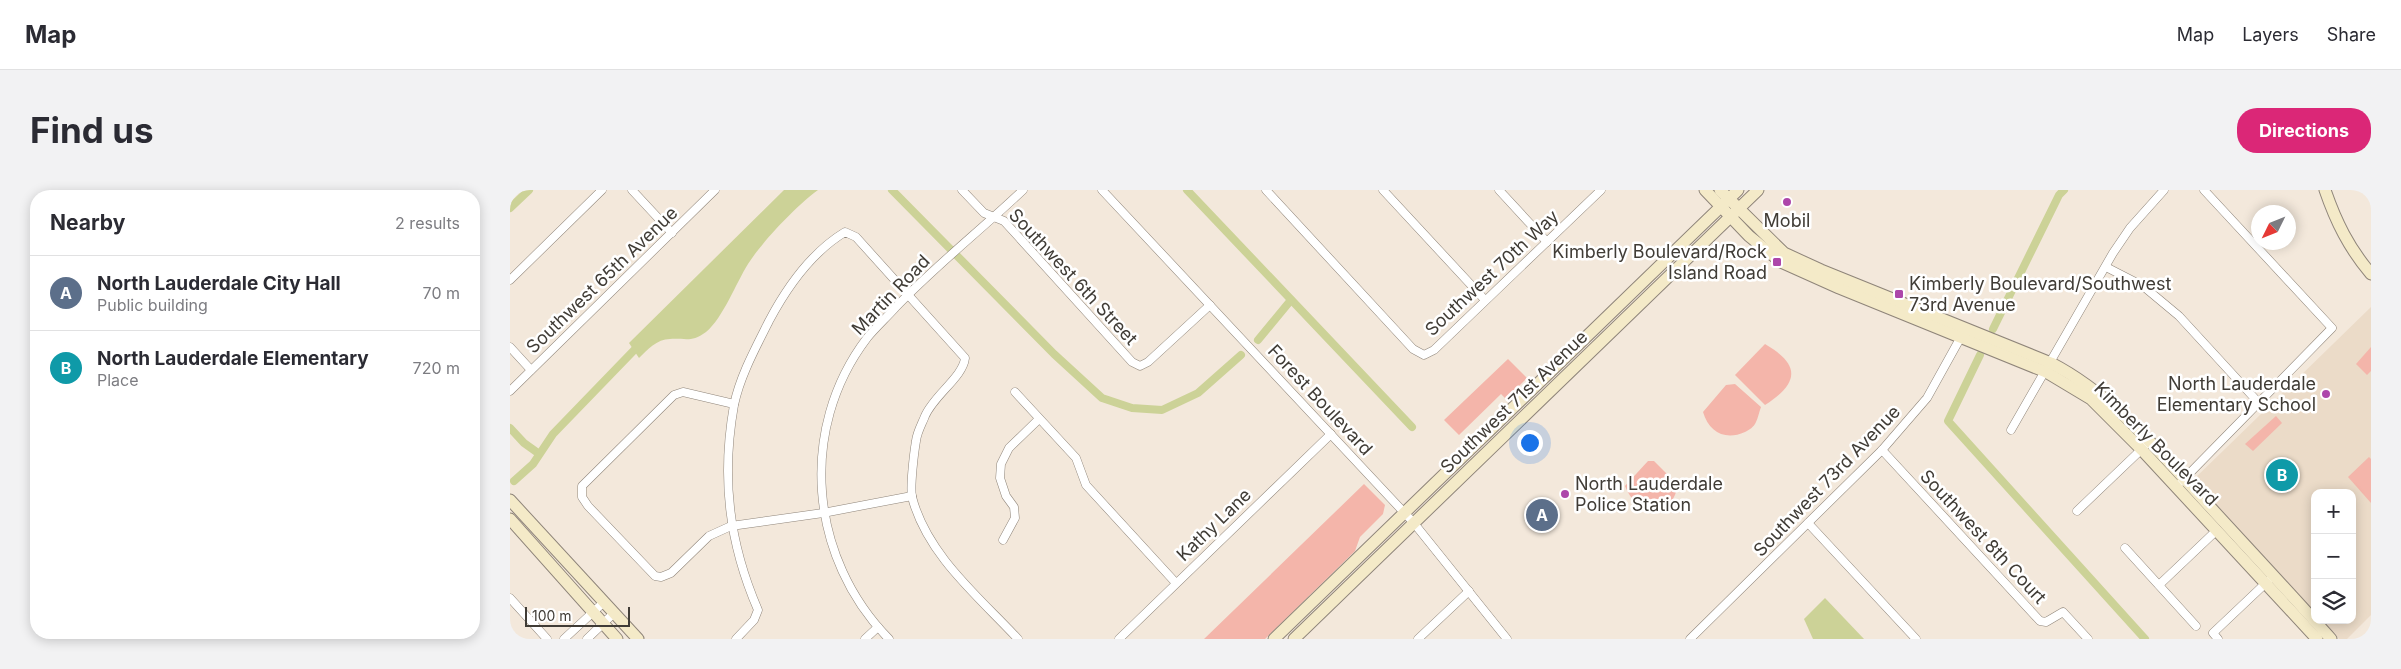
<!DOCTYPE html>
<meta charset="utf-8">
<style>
:root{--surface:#fff;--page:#f2f2f3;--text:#2b2b33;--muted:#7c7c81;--line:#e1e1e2;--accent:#db2777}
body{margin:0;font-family:Inter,sans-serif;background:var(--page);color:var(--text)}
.controls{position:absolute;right:15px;bottom:15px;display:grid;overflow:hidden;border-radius:10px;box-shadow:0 2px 12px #0003}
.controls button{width:45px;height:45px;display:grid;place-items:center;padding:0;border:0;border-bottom:1px solid var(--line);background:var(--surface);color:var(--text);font:25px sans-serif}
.compass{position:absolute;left:1741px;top:15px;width:45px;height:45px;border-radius:50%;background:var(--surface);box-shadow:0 2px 12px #0003;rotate:227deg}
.scale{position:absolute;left:15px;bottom:12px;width:105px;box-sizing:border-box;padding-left:5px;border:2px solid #403c36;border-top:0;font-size:14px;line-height:18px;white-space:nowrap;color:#403c36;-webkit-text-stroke:4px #fff;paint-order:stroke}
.you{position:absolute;left:1019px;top:252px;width:18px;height:18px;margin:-12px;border:4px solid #fff;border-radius:50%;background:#1a73e8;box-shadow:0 0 0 8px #1a73e833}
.badge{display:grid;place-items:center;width:32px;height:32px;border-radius:50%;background:var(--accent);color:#fff;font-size:16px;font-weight:700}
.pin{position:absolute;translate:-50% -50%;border:2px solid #fff;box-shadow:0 1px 5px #0006}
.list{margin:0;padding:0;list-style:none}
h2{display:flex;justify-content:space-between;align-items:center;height:65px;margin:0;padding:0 20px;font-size:21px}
h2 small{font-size:16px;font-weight:400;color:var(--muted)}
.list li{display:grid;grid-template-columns:32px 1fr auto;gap:15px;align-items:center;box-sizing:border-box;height:75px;padding:0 20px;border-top:1px solid var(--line)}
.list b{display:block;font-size:19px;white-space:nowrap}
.list p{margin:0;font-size:16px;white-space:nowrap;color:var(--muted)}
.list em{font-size:16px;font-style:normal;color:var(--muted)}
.icon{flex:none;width:28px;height:28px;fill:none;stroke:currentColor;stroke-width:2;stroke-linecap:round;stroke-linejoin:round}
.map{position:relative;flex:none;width:1861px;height:449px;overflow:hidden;border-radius:20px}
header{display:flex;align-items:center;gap:30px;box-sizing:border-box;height:70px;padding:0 25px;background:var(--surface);border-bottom:1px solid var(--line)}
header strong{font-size:24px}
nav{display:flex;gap:28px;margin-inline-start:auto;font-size:18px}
.intro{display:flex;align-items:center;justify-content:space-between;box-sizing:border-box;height:120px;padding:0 30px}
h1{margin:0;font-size:35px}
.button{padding:12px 22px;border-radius:20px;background:var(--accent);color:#fff;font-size:18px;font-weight:700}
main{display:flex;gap:30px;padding:0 30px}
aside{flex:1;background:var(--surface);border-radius:20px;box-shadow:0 2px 12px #0003}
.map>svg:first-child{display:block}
.built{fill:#ebdbc8}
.green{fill:#f4b5aa}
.water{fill:#ccd297}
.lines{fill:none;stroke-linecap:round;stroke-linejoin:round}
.canal{stroke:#ccd297;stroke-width:8}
.street-casing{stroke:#8f857a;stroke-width:9}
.secondary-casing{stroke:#8f857a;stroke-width:13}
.street{stroke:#fff;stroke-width:8}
.secondary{stroke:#f4eac8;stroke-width:11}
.poi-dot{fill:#ad46aa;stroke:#fff;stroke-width:2}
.labels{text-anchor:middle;stroke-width:5;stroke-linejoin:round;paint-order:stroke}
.poi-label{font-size:18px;fill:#403c36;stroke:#fff;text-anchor:end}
.street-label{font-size:18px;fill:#403c36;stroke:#fff}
</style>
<header>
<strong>Map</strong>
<nav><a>Map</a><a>Layers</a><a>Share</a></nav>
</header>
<div class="intro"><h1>Find us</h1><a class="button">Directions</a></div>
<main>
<aside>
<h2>Nearby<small>2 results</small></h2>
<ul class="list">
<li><span class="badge" style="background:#5c6f8a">A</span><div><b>North Lauderdale City Hall</b><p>Public building</p></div><em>70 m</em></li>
<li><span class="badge" style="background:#0f9aa8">B</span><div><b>North Lauderdale Elementary</b><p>Place</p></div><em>720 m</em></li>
</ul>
</aside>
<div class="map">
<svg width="1861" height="449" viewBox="0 0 1861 449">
<rect width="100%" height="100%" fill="#f3e8db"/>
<path class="built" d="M1861 117V425L1837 449H1829L1812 430H1842V303H1805V423L1682 291Z"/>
<g class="green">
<path d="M1255 154C1291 175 1289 193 1255 215L1225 185Z"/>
<path d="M1861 157V181L1857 185 1846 174Z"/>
<path d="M998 169 1017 188 996 209 991 204 949 245 934 230Z"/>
<path d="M1225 194 1251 217C1249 222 1248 228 1246 232 1244 237 1239 240 1235 242 1215 251 1199 242 1193 222L1216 195Z"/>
<path d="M1766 226 1772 233 1743 261 1735 254Z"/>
<path d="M1859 267 1861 269V313L1838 287Z"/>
<path d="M1138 271H1144L1168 295C1161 331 1127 327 1115 296Z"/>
<path d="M854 294 875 315 873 324 850 347 845 361 755 449H694Z"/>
</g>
<g class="water">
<path d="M274 0H308C287 15 252 52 238 74 226 93 213 128 196 142 181 153 176 148 160 149 147 149 137 160 129 168L119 153Z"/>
<path d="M1315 408 1354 449H1303L1294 429Z"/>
</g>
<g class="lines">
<g class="canal">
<path d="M382 0 544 164 592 208 622 218 652 220 688 203 731 165"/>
<path d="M677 0 902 237"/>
<path d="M0 18 19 0"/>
<path d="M1483 139 1549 5 1554 0"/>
<path d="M748 150 781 110"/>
<path d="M1470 165 1438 231 1635 449"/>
<path d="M0 238 14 253 28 263"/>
<path d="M4 291 23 274 43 244 131 153"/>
</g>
<defs>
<g id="street">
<path d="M122 0 162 43"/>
<path d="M452 0 474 23 494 31 622 172 630 176 638 172 700 115"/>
<path d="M592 0 903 332 997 449"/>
<path d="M756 0 903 159 914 165 924 160 1091 0"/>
<path d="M873 0 975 110"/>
<path d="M989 0 1037 52"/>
<path d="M1596 77 1633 96 1669 126 1748 212"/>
<path d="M0 90 92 0"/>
<path d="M0 157 21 180"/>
<path d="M0 201 205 0"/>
<path d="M505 202 566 268 576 295 665 392"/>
<path d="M224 214 173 202 164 205 72 296V307L78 316 145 386 151 387 161 383 199 346 221 336 313 323 402 306"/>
<path d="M1501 240 1603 63 1620 38 1654 0"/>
<path d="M1372 260 1530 431 1536 432 1553 422 1578 449"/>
<path d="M1671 292 1822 138 1694 0"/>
<path d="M1567 321 1634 257"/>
<path d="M1298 333 1406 449"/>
<path d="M493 350 505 328 504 317 496 306 490 288 491 274 499 258 529 229"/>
<path d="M1615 358 1686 436"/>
<path d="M1649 395 1707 340"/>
<path d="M0 408 37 449"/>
<path d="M54 449 94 412"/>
<path d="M77 449 104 423"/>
<path d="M226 449 244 430 248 420C219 353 211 288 224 215 230 186 246 157 259 131 277 97 302 62 335 42L346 47 455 168C453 187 424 205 415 226 412 234 407 242 406 251 404 263 400 296 402 307 417 365 469 407 508 449"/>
<path d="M355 449 368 437"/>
<path d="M379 449C300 369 287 240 357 148 365 138 376 128 385 118 425 76 471 40 513 0"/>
<path d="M609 449 821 244"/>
<path d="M908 449 959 401"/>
<path d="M1180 449 1372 260 1417 208 1452 145"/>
<path d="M1708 449 1703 443 1758 391"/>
</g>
<g id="secondary">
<path d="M1195 0 1239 46 1271 72 1329 98 1536 182 1581 209 1632 260 1807 449"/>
<path d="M1210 0 1274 63 1311 80 1541 173C1601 204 1645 257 1690 306 1734 354 1778 401 1821 449"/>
<path d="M1815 0C1826 32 1839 58 1861 84"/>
<path d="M0 310 128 449"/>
<path d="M0 329 107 449"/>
<path d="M764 449 1228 0"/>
<path d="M784 449 1248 0"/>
</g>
</defs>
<use href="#street" class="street-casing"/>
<use href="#secondary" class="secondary-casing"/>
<use href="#street" class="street"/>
<use href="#secondary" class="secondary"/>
</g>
<g class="poi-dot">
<circle cx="1277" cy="12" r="5"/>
<rect x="1262" y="67" width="10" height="10" rx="2.5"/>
<rect x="1384" y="99" width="10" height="10" rx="2.5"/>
<circle cx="1816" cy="204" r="5"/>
<circle cx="1055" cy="304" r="5"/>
</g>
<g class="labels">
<g class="poi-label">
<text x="1277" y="37" text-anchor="middle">Mobil</text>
<text x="1257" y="68">Kimberly Boulevard/Rock<tspan x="1257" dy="21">Island Road</tspan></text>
<text x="1399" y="100" text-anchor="start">Kimberly Boulevard/Southwest<tspan x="1399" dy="21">73rd Avenue</tspan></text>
<text x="1806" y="200">North Lauderdale<tspan x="1806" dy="21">Elementary School</tspan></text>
<text x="1065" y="300" text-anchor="start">North Lauderdale<tspan x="1065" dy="21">Police Station</tspan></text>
</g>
<g class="street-label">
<text transform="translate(982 83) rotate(-43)" y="6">Southwest 70th Way</text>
<text transform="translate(563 87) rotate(47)" y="6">Southwest 6th Street</text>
<text transform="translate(92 90) rotate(-44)" y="6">Southwest 65th Avenue</text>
<text transform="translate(381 105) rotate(-46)" y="6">Martin Road</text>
<text transform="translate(810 210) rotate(47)" y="6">Forest Boulevard</text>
<text transform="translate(1004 212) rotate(-44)" y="6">Southwest 71st Avenue</text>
<text transform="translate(1646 254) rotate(45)" y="6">Kimberly Boulevard</text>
<text transform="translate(1317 291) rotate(-46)" y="6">Southwest 73rd Avenue</text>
<text transform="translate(704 335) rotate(-44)" y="6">Kathy Lane</text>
<text transform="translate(1473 347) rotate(47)" y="6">Southwest 8th Court</text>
</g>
</g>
</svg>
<div class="controls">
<button>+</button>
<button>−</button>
<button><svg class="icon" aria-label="layers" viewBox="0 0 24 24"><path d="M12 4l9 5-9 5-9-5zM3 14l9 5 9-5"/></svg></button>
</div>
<svg class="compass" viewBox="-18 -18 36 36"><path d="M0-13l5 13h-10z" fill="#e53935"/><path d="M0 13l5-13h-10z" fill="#7c7c81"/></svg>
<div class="scale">100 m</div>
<div class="you"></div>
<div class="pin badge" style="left:1032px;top:325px;background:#5c6f8a">A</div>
<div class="pin badge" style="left:1772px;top:285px;background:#0f9aa8">B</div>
</div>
</main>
